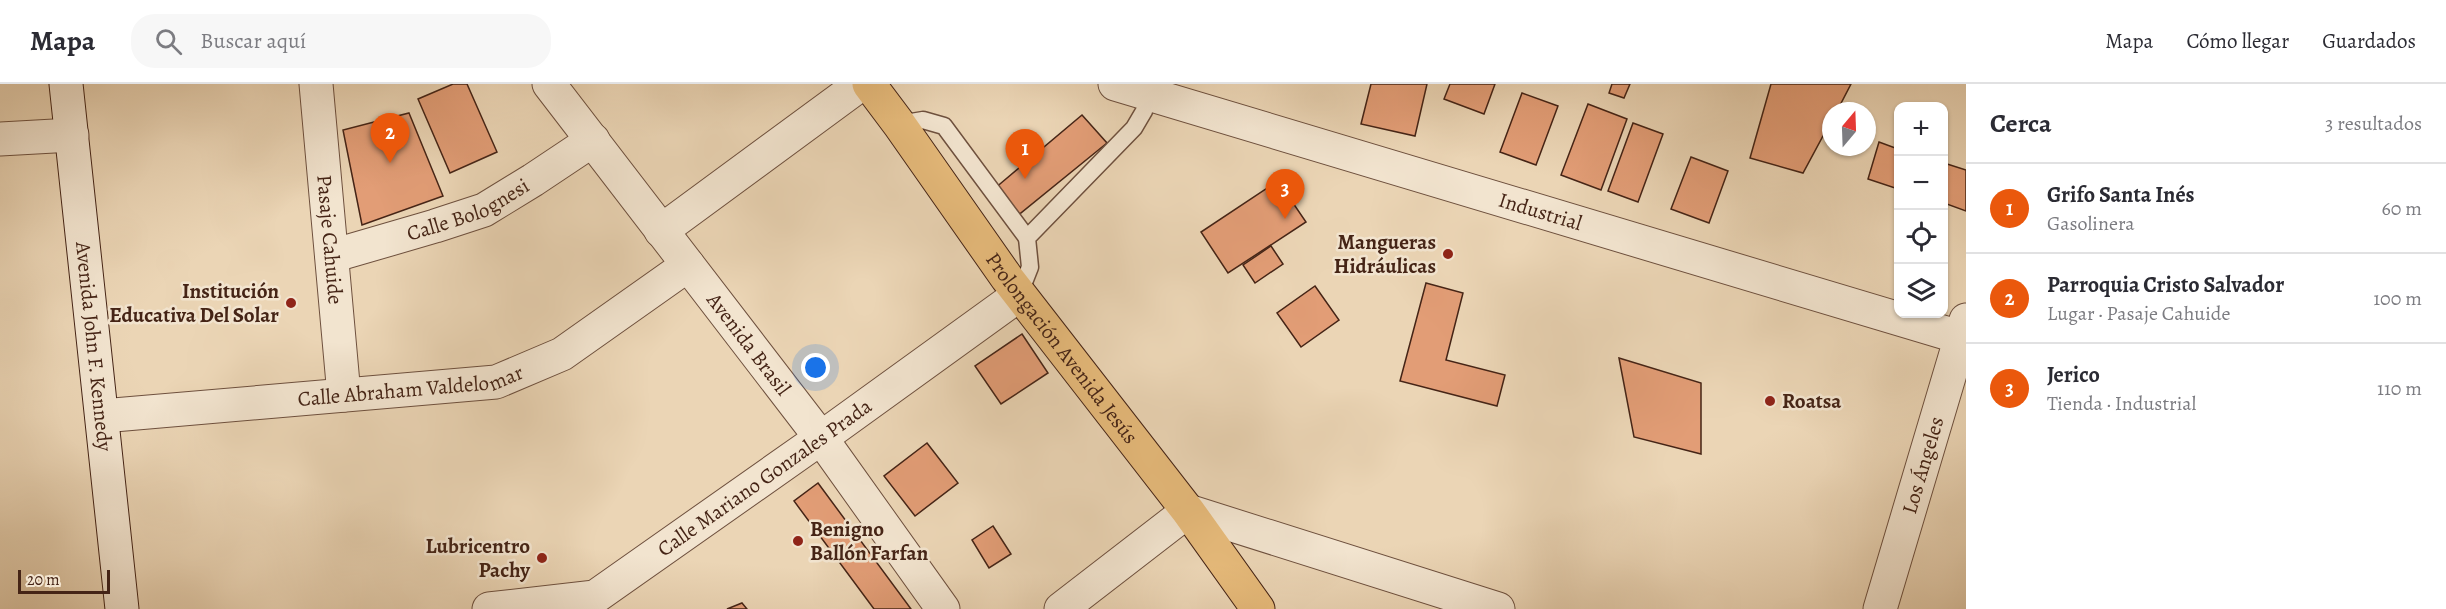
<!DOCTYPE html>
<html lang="es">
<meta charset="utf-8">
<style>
:root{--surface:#fff;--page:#f7f7f7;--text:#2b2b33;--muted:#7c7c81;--line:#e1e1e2;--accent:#ea580c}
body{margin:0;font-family:Alegreya,serif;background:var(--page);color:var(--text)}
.controls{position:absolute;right:18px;top:18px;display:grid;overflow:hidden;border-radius:12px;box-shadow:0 2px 4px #0004}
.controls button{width:54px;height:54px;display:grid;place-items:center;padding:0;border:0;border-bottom:2px solid var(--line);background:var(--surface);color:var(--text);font:30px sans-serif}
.compass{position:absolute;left:1822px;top:18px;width:54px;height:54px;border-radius:50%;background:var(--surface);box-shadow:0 2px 4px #0004;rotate:19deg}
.scale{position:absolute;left:18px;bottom:15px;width:92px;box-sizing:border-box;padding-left:6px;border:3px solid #452416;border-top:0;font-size:16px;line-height:21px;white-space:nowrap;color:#452416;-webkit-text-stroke:4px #f2e4cf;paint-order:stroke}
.you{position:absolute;left:816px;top:284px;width:21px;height:21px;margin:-15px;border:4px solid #fff;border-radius:50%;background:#1a73e8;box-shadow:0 0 0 9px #1a73e833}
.badge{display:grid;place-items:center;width:39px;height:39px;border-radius:50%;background:var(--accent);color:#fff;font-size:20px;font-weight:700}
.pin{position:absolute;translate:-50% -50px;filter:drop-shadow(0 2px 3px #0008)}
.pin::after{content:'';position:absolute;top:32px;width:21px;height:18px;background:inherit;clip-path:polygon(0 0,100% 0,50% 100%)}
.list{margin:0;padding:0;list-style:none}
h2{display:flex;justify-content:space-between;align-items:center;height:78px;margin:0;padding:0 24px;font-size:26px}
h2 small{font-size:20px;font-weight:400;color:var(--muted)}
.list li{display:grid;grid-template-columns:39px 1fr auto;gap:18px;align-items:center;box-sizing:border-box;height:90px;padding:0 24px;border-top:2px solid var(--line)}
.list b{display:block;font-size:22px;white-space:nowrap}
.list p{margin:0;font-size:20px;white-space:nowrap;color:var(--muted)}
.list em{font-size:20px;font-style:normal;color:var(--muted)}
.icon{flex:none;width:33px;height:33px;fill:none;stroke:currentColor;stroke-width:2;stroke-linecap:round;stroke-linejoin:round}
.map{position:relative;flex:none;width:1966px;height:525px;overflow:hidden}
header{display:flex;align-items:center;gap:36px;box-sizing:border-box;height:84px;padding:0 30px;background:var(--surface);border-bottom:2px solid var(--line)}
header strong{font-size:28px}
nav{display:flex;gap:33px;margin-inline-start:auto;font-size:21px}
.search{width:420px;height:54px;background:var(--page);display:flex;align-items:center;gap:15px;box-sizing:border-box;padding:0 21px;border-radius:24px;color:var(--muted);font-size:22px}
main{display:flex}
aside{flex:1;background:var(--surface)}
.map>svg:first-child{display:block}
.building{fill:#e29d76;stroke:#452416;stroke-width:1.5}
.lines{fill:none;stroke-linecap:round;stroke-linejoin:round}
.lane-casing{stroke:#6e503e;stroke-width:19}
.street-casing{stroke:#6e503e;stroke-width:35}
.secondary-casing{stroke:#452416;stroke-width:35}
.primary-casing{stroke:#452416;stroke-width:35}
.lane{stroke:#f2e4cf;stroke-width:16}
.street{stroke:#f2e4cf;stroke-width:33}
.secondary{stroke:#f2e4cf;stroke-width:33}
.primary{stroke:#e6ba7a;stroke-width:33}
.poi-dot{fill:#8f2418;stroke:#f2e4cf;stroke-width:2}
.labels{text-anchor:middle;stroke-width:5;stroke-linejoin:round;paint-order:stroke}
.street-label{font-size:21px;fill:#452416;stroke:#f2e4cf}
.poi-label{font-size:21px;font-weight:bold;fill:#452416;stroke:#f2e4cf;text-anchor:end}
</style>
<header>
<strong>Mapa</strong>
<div class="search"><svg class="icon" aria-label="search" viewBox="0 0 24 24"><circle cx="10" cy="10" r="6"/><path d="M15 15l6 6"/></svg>Buscar aquí</div>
<nav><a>Mapa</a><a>Cómo llegar</a><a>Guardados</a></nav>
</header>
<main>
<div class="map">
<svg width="1966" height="525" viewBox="0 0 1966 525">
<rect width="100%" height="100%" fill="#ebd5b5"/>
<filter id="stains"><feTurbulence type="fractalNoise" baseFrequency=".00333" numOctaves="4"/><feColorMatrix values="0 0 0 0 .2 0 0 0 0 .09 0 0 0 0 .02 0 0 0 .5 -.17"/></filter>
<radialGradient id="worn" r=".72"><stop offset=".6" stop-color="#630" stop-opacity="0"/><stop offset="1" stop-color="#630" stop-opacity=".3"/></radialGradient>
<g class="building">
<path d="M453 0H467L497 68 450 89 418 15Z"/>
<path d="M1371 0H1427L1415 52 1361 40Z"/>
<path d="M1450 0H1495L1484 30 1444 15Z"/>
<path d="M1612 0H1630L1624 14 1609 9Z"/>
<path d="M1771 0H1851L1837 27H1831V37L1803 89 1750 74Z"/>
<path d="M1522 9 1558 22 1536 81 1500 68Z"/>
<path d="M1588 20 1627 35 1601 106 1561 91Z"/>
<path d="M409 29 443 112 362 141 343 46Z"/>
<path d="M1082 31 1107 59 1016 133 994 105Z"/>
<path d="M1633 39 1663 50 1638 118 1608 107Z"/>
<path d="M1879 58 1898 65V105L1868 95Z"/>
<path d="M1691 73 1728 87 1709 139 1671 125Z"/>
<path d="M1944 79 1966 86V127L1944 119Z"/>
<path d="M1278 97 1306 138 1228 189 1201 148Z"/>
<path d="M1271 162 1283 180 1255 199 1243 181Z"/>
<path d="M1426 199 1463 209 1446 276 1505 291 1497 322 1400 297Z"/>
<path d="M1315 202 1339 236 1301 263 1277 229Z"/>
<path d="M1022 250 1048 289 1001 320 975 282Z"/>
<path d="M1619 274 1701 299V370L1634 353Z"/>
<path d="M927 359 958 399 915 432 884 392Z"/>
<path d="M818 399 911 525H874L794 417Z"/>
<path d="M993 442 1011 470 989 484 972 456Z"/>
<path d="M742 519 747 525H727Z"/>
</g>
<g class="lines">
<defs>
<g id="lane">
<path d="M899 40 923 36 944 42 1027 154"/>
<path d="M1019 211 1030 183 1027 154 1134 44 1144 27 1149 10"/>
</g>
<g id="street">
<path id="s1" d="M316 0 344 311"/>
<path id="s2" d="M549 0 821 354 943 525"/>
<path id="s3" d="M1115 0 1966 255"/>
<path d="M0 55 72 51"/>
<path d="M661 147 861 0"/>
<path id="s4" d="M332 172 435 142 484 126 533 96 593 56"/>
<path id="s5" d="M102 332 496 298 562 270 688 181"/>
<path id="s6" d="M489 525 595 513 821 354 1019 211"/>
<path d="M1061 525 1188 427 1498 525"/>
<path id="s7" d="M1880 525 1966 236"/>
</g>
<g id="secondary">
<path id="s8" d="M66 0 122 525"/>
</g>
<g id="primary">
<path id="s9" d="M869 0 899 40 1007 194 1188 427 1258 525"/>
</g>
</defs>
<use href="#lane" class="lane-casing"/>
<use href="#street" class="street-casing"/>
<use href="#secondary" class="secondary-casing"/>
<use href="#primary" class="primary-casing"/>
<use href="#lane" class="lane"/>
<use href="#street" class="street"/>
<use href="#secondary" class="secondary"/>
<use href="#primary" class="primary"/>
</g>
<g class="poi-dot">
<circle cx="1448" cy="170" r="6"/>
<circle cx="291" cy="219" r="6"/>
<circle cx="1770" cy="317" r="6"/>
<circle cx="798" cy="457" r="6"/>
<circle cx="542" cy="474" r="6"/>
</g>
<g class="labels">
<g class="street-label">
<text dy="7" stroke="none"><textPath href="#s4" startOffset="144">Calle Bolognesi</textPath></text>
<text dy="7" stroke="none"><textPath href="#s3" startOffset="444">Industrial</textPath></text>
<text dy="7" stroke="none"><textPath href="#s1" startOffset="156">Pasaje Cahuide</textPath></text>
<text dy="7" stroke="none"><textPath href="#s2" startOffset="328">Avenida Brasil</textPath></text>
<text dy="7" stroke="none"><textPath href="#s8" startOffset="264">Avenida John F. Kennedy</textPath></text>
<text dy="7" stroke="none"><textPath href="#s9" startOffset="327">Prolongación Avenida Jesús</textPath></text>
<text dy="7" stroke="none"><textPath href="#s5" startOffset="310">Calle Abraham Valdelomar</textPath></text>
<text dy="7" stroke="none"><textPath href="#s7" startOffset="150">Los Ángeles</textPath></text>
<text dy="7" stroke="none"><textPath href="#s6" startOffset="314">Calle Mariano Gonzales Prada</textPath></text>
</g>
<g class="poi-label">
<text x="1436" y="165">Mangueras<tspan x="1436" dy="24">Hidráulicas</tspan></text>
<text x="279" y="214">Institución<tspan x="279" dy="24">Educativa Del Solar</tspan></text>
<text x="1782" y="324" text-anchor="start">Roatsa</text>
<text x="810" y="452" text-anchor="start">Benigno<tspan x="810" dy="24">Ballón Farfan</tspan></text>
<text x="530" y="469">Lubricentro<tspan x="530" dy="24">Pachy</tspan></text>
</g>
</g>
<rect width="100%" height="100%" filter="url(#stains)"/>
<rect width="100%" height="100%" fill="url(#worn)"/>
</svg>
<div class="controls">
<button>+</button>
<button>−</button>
<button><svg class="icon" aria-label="locate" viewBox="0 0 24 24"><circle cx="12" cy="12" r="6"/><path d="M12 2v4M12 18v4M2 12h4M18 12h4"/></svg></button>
<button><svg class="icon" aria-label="layers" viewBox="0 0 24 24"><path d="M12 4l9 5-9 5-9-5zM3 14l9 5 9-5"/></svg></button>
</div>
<svg class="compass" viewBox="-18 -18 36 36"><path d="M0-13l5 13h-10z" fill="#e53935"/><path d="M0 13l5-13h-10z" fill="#7c7c81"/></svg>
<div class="scale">20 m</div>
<div class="you"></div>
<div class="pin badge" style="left:1025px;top:95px">1</div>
<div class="pin badge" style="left:390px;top:79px">2</div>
<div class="pin badge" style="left:1285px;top:135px">3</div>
</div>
<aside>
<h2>Cerca<small>3 resultados</small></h2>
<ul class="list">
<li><span class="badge">1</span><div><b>Grifo Santa Inés</b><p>Gasolinera</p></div><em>60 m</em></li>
<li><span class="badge">2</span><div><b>Parroquia Cristo Salvador</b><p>Lugar · Pasaje Cahuide</p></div><em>100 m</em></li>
<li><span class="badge">3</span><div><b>Jerico</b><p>Tienda · Industrial</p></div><em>110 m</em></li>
</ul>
</aside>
</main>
